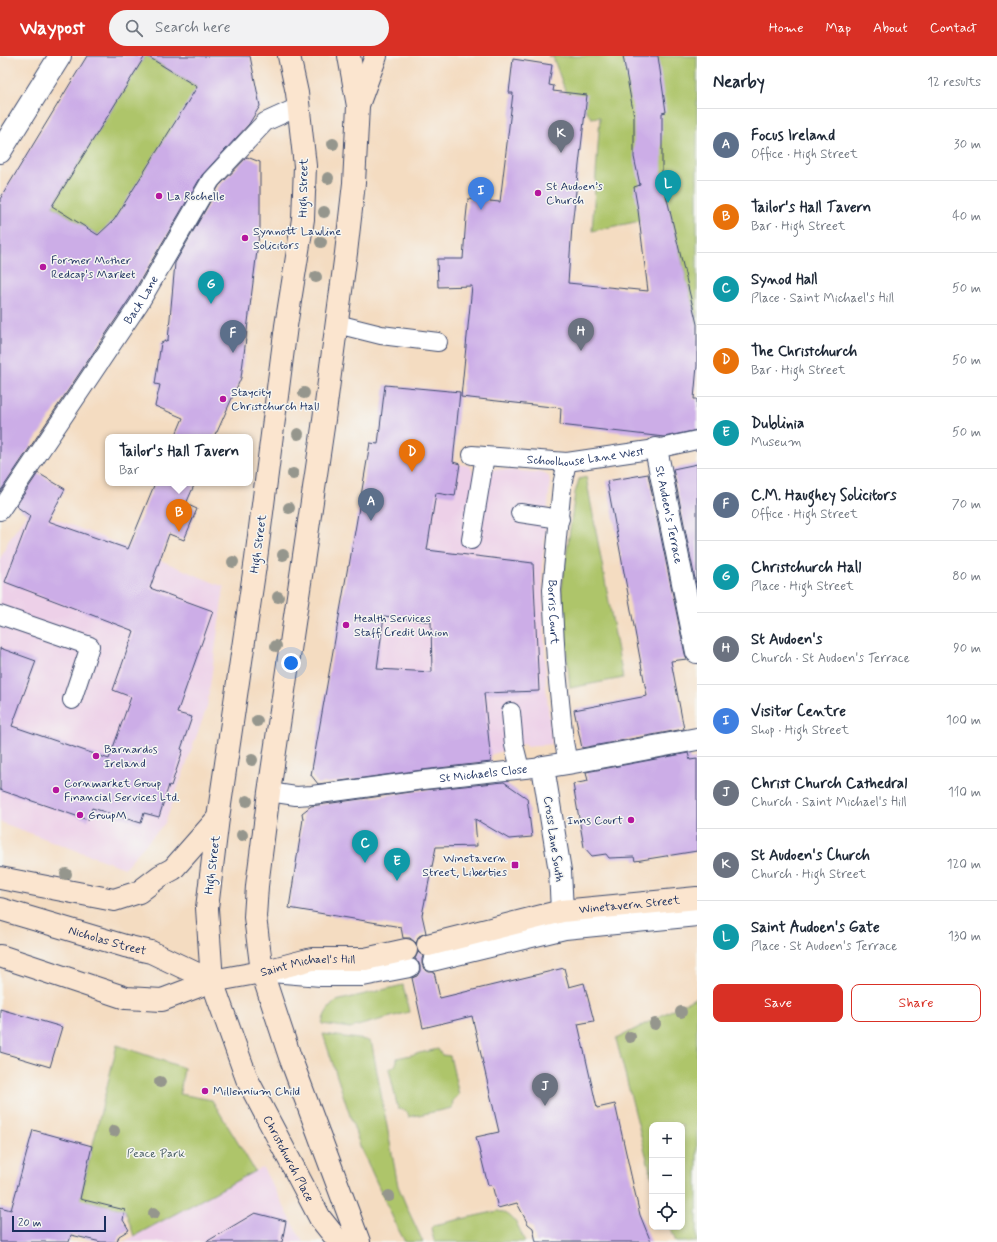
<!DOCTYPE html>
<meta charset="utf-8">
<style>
:root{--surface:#fff;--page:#f2f2f3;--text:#1f2937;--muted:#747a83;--line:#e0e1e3;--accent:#d93025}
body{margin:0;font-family:Mynerve,sans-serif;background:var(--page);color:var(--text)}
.controls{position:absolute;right:12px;bottom:12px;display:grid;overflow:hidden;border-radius:8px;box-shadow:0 2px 6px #0003}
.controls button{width:36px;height:36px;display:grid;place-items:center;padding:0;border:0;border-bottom:1px solid var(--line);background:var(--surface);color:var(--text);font:20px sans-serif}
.scale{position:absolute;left:12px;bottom:10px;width:94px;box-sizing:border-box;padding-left:4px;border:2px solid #1b2f5e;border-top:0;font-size:11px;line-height:14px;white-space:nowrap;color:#1b2f5e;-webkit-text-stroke:3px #f6f6f2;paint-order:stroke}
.you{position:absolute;left:291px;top:607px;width:14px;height:14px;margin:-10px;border:3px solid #fff;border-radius:50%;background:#1a73e8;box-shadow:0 0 0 6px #1a73e833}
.badge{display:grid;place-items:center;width:26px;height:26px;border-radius:50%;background:var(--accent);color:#fff;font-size:13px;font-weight:700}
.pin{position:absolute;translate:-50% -33px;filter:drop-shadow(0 1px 2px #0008)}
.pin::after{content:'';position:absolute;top:21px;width:14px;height:12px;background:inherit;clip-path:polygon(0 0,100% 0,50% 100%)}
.popup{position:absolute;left:105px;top:378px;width:148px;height:52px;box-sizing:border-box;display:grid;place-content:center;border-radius:8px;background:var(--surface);filter:drop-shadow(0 1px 3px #0005);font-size:13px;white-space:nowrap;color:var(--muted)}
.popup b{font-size:15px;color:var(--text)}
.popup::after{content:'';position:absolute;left:50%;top:100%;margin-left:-8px;border:8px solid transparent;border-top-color:var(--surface)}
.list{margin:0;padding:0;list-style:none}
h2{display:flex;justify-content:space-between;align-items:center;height:52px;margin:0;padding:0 16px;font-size:17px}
h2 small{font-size:13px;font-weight:400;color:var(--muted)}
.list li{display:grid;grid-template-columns:26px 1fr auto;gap:12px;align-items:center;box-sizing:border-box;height:72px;padding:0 16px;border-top:1px solid var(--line)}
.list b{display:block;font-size:15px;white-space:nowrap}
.list p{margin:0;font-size:13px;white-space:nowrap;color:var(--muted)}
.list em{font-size:13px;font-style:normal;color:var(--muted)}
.actions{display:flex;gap:8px;padding:12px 16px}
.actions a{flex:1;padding:9px 0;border:1px solid var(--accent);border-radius:8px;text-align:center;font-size:14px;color:var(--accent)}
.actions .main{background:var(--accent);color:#fff}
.icon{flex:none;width:22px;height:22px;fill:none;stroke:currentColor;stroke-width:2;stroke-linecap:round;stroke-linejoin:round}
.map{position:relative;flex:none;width:697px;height:1186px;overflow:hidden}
header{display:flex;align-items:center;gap:24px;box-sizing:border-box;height:56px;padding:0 20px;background:var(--accent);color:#fff}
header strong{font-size:19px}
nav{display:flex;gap:22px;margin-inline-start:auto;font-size:14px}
.search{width:280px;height:36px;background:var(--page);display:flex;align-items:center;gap:10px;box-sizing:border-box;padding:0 14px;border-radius:22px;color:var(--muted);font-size:15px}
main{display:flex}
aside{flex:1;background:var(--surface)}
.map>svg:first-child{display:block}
.built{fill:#edd0e8}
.green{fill:#aec56a;stroke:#647a64}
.building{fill:#ccade7;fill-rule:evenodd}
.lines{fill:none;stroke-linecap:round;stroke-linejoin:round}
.lane-casing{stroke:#3c496d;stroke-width:20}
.street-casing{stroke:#3c496d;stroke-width:24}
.secondary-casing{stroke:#3c496d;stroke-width:24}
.lane{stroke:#fff;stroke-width:18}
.street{stroke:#fff;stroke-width:22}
.secondary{stroke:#fbe5cf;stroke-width:22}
.tree{fill:#95968d}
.poi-dot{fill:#b5179e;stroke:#f6f6f2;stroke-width:1.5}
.labels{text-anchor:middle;stroke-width:3;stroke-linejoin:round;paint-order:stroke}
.poi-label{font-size:12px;fill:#1b2f5e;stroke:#f6f6f2;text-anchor:start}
.street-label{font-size:12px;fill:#1b2f5e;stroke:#f6f6f2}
.park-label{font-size:12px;fill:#475c62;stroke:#f6f6f2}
</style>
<header>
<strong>Waypost</strong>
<div class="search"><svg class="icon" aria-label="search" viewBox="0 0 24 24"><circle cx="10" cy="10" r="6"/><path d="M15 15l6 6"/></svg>Search here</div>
<nav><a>Home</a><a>Map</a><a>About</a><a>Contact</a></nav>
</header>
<main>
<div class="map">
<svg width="697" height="1186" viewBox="0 0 697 1186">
<rect width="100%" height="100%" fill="#f6f6f2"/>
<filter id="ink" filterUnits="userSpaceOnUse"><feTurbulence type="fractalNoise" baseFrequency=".025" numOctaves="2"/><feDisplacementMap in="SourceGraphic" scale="8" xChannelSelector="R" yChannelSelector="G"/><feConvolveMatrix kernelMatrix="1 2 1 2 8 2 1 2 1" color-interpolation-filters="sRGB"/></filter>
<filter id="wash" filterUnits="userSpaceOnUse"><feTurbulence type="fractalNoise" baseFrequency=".012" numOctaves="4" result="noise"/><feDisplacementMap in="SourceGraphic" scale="16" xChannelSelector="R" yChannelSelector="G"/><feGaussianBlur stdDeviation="0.9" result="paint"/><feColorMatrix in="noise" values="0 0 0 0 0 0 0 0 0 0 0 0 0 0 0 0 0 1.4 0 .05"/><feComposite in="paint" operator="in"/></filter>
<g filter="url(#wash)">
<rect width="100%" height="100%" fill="#f4dcc1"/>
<g class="built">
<path d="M370 387 445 399 444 405 470 410 474 418 489 420 493 414 496 413 545 417 549 420 550 428 542 509 546 631 552 688 527 691 526 688 514 689 505 691V694L490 699 377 712 374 724 320 727 315 724 311 719Z"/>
<path d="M30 453 160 504 224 531 207 651 165 767 124 812 0 766V503L9 484Z"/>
<path d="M263 1112 303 1186H123L255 1115Z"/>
</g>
<g class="green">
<path d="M145 0H147L204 36 103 182 52 150Z"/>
<path d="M548 0H697V268L675 177 640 165 592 175 600 61 591 62 581 47 566 37 553 1Z"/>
<path d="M586 421 623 622 570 632 561 538 575 437 579 423Z"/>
<path d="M403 929 409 956 350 972 322 968C324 958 328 952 336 945Z"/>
<path d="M697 941V1186H676L670 1171H682V1069H652V1122L616 983Z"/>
<path d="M323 978 366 984 370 986 372 989 398 1130 408 1154 423 1186H405L397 1171 360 1090Z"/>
<path d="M117 989 184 1012 180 1038 212 1044 255 1115 134 1180 125 1154 88 1145 79 1146Z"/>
<path d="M438 993 442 999 450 1000 459 1039 453 1044 452 1052 409 1061C408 1055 404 1053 398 1053L389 1013C395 1011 397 1008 397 1002Z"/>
<path d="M498 1155C515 1158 519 1172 525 1186H435L434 1185 431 1172 434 1169Z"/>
</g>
<g id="blocks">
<g class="building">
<path d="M87 0H145L52 150 98 179 114 164 197 31 147 0H250L260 50 249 68 202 119 130 242 0 436V143Z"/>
<path d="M623 0H658L666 56 662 57V122L697 268V310L694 343H697V374L664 381 560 369 561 352 461 341 472 230 438 231 437 203H463L466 162 468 143 500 146 513 37H509L513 3 552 9 549 29 554 30 553 35 587 39 572 170 568 227 648 235 638 154 634 131 640 129 634 101V60Z"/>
<path d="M247 101 260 106V171L241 322 217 376H216L214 381H175L183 362 155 350 160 329 155 328 161 287 168 284 175 207 219 130Z"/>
<path d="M385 329 460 336 453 406 460 408 455 440 436 437 427 494 533 507 539 635 484 637 491 706 422 714 318 728 311 719 348 510H349L370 387 378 388ZM384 560 431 566 432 616 377 613Z"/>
<path d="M697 408V533L673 413Z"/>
<path d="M38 417 65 433 48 465 128 493 155 427H195L186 448 197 453 184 484 169 478 150 532 213 555 177 657 192 661 181 693 183 694 171 730 169 729 159 761 144 757 141 767 92 752 88 764 0 734V592L36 605 12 670 109 703 131 641 113 634 134 575 5 526 30 460 16 450Z"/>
<path d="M648 418 685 598 687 603 671 605 684 673 582 692 574 654 647 640 607 425Z"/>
<path d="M688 697 690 704 697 703V795L635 805 634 801 609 802 606 798 592 800 584 791 573 728 588 725 586 716Z"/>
<path d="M504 726 527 742 532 781 509 783 475 763 477 790 436 791 422 859 426 877 419 880 416 887 410 882H403L401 871 289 852 303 763 302 757 311 750 424 734Z"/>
<path d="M418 896 423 900 422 903V908L424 913 429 916H434L440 942 564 912 569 931 584 927 594 965 578 968 597 1052 615 1048 640 1159 651 1186H536L533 1172 528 1168 517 1147 498 1152 492 1129H488L476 1081 499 1076 472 960 423 972 412 922 417 920 420 915V910L418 905 415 903Z"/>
<path d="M0 953 62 971 50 1011 0 996Z"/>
<path d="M33 1074 92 1090 80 1143 125 1154 123 1164 129 1174 119 1180 117 1186H101L71 1179 69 1186H0V1151L11 1154Z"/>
<path d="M255 1157 286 1165 282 1186H206Z"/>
</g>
</g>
</g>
<g filter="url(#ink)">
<use href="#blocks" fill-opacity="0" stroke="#3c496d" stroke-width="1"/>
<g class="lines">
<defs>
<g id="lane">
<path d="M337 268 381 279 438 286"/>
<path id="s1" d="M472 399 567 406 656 393 697 384"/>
<path id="s2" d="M567 406 562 429 552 534 556 605 564 686 568 707"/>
<path id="s3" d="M0 455 16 431 139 248 211 124 265 66 298 51"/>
<path d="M520 457 560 463"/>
<path d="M471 484 485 400"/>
<path d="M0 559 90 590 72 644"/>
<path d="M511 656 514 689 520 713"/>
<path id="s4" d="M269 736 296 740 312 739 423 724 543 711"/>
<path d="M432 906 565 874 697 861"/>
<path d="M271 917 321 921H363L410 912"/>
</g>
<g id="street">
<path d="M0 96 60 0"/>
<path id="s5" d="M656 393 697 596"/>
<path d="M562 855 560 815 543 711 568 707 697 683"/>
</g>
<g id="secondary">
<path id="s6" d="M289 0 297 37 305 110 303 163 286 270 256 503 218 762 207 852 212 925 247 1023 320 1162 339 1186"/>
<path d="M349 0 358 50 354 127 346 197 323 371 269 736 257 830 255 861 262 916 290 1001 359 1186"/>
<path d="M358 49 376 0"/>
<path d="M0 822 114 844 139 836 160 820 173 813 218 762"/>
<path id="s7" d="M0 853 125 890 151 896 212 925"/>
<path id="s8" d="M428 889 562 855 697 842"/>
<path id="s9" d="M0 900 126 942 162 944 212 925 262 916 312 903H365L406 894"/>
</g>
</defs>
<use href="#lane" class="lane-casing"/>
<use href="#street" class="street-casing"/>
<use href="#secondary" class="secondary-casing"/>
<use href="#lane" class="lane"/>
<use href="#street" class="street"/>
<use href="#secondary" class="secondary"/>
</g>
<g class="tree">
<circle cx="333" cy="88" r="6"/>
<circle cx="328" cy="122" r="6"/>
<circle cx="324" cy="156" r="6"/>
<circle cx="321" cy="186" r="6"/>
<circle cx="316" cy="221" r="6"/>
<circle cx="304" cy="337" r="6"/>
<circle cx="298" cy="378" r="6"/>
<circle cx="293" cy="418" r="6"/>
<circle cx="289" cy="452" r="6"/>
<circle cx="283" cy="499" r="6"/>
<circle cx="233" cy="506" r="6"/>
<circle cx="278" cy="541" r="6"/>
<circle cx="276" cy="590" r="6"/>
<circle cx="257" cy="665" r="6"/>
<circle cx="252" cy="704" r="6"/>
<circle cx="247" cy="745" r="6"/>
<circle cx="242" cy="779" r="6"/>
<circle cx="66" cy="818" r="6"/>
<circle cx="681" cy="956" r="6"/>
<circle cx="655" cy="968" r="6"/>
<circle cx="630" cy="981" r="6"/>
<circle cx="160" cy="1026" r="6"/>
<circle cx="114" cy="1075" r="6"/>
<circle cx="389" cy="1140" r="6"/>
<circle cx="154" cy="1157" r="6"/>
</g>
</g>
<g class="poi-dot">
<circle cx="538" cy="137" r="4"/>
<circle cx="159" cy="140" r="4"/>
<circle cx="245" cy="182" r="4"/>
<circle cx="43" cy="211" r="4"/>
<circle cx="223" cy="343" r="4"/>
<circle cx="346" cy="569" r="4"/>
<circle cx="96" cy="700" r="4"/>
<circle cx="56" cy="734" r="4"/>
<circle cx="80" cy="759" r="4"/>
<circle cx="631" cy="764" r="4"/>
<rect x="511" y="805" width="8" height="8" rx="2"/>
<circle cx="205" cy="1035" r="4"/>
</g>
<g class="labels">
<g class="poi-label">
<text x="546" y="134">St Audoen’s<tspan x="546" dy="14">Church</tspan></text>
<text x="167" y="144">La Rochelle</text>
<text x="253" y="179">Synnott Lawline<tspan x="253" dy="14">Solicitors</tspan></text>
<text x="51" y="208">Former Mother<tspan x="51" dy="14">Redcap's Market</tspan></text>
<text x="231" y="340">Staycity<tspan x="231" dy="14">Christchurch Hall</tspan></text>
<text x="354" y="566">Health Services<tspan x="354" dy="14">Staff Credit Union</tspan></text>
<text x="104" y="697">Barnardos<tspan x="104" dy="14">Ireland</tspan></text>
<text x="64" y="731">Cornmarket Group<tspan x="64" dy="14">Financial Services Ltd.</tspan></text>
<text x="88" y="763">GroupM</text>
<text x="623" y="768" text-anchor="end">Inns Court</text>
<text x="507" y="806" text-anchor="end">Winetavern<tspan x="507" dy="14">Street, Liberties</tspan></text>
<text x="213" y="1039">Millennium Child</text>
</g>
<g class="street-label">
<text transform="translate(303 132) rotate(-89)" y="4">High Street</text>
<text dy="4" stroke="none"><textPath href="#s3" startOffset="254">Back Lane</textPath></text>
<text dy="4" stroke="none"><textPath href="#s1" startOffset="114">Schoolhouse Lane West</textPath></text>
<text dy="4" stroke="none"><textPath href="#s5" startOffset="67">St Audoen's Terrace</textPath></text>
<text transform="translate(258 488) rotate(-82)" y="4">High Street</text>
<text dy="4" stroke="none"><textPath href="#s2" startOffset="151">Borris Court</textPath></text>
<text dy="4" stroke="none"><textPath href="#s4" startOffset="216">St Michaels Close</textPath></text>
<text transform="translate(554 783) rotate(82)" y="4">Cross Lane South</text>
<text transform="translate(212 809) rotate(-83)" y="4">High Street</text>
<text dy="4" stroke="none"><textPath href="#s8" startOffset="206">Winetavern Street</textPath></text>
<text dy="4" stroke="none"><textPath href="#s7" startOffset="112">Nicholas Street</textPath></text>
<text dy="4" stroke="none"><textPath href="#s9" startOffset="320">Saint Michael's Hill</textPath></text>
<text dy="4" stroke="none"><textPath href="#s6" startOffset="1127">Christchurch Place</textPath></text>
</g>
<g class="park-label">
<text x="156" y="1101">Peace Park</text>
</g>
</g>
</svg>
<div class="controls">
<button>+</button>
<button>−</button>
<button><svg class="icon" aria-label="locate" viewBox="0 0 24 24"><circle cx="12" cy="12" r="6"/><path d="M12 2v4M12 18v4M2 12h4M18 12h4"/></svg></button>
</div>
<div class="scale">20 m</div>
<div class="you"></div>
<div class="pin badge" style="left:371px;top:465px;background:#5c6f8a">A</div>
<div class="pin badge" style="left:179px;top:476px;background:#e8710a">B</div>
<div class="popup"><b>Tailor's Hall Tavern</b>Bar</div>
<div class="pin badge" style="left:365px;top:807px;background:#0f9aa8">C</div>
<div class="pin badge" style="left:412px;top:416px;background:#e8710a">D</div>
<div class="pin badge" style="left:397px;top:825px;background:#0f9aa8">E</div>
<div class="pin badge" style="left:233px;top:297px;background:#5c6f8a">F</div>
<div class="pin badge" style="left:211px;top:248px;background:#0f9aa8">G</div>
<div class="pin badge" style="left:581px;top:295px;background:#6b7280">H</div>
<div class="pin badge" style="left:481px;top:154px;background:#3f7fe0">I</div>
<div class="pin badge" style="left:545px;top:1050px;background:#6b7280">J</div>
<div class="pin badge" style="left:561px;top:97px;background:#6b7280">K</div>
<div class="pin badge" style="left:668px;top:147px;background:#0f9aa8">L</div>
</div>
<aside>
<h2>Nearby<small>12 results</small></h2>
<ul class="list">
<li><span class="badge" style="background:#5c6f8a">A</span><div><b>Focus Ireland</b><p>Office · High Street</p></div><em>30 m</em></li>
<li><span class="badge" style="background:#e8710a">B</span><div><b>Tailor's Hall Tavern</b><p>Bar · High Street</p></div><em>40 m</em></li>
<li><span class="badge" style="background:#0f9aa8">C</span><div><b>Synod Hall</b><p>Place · Saint Michael's Hill</p></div><em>50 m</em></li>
<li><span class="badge" style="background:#e8710a">D</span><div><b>The Christchurch</b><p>Bar · High Street</p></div><em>50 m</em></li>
<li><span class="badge" style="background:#0f9aa8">E</span><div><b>Dublinia</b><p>Museum</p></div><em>50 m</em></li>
<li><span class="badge" style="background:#5c6f8a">F</span><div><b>C.M. Haughey Solicitors</b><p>Office · High Street</p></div><em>70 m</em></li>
<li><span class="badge" style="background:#0f9aa8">G</span><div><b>Christchurch Hall</b><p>Place · High Street</p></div><em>80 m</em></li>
<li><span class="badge" style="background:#6b7280">H</span><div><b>St Audoen's</b><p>Church · St Audoen's Terrace</p></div><em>90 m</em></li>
<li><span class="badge" style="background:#3f7fe0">I</span><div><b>Visitor Centre</b><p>Shop · High Street</p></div><em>100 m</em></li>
<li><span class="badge" style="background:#6b7280">J</span><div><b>Christ Church Cathedral</b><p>Church · Saint Michael's Hill</p></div><em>110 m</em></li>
<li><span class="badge" style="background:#6b7280">K</span><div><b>St Audoen's Church</b><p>Church · High Street</p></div><em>120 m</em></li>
<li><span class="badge" style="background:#0f9aa8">L</span><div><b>Saint Audoen's Gate</b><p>Place · St Audoen's Terrace</p></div><em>130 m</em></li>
</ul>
<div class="actions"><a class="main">Save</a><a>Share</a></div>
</aside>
</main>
